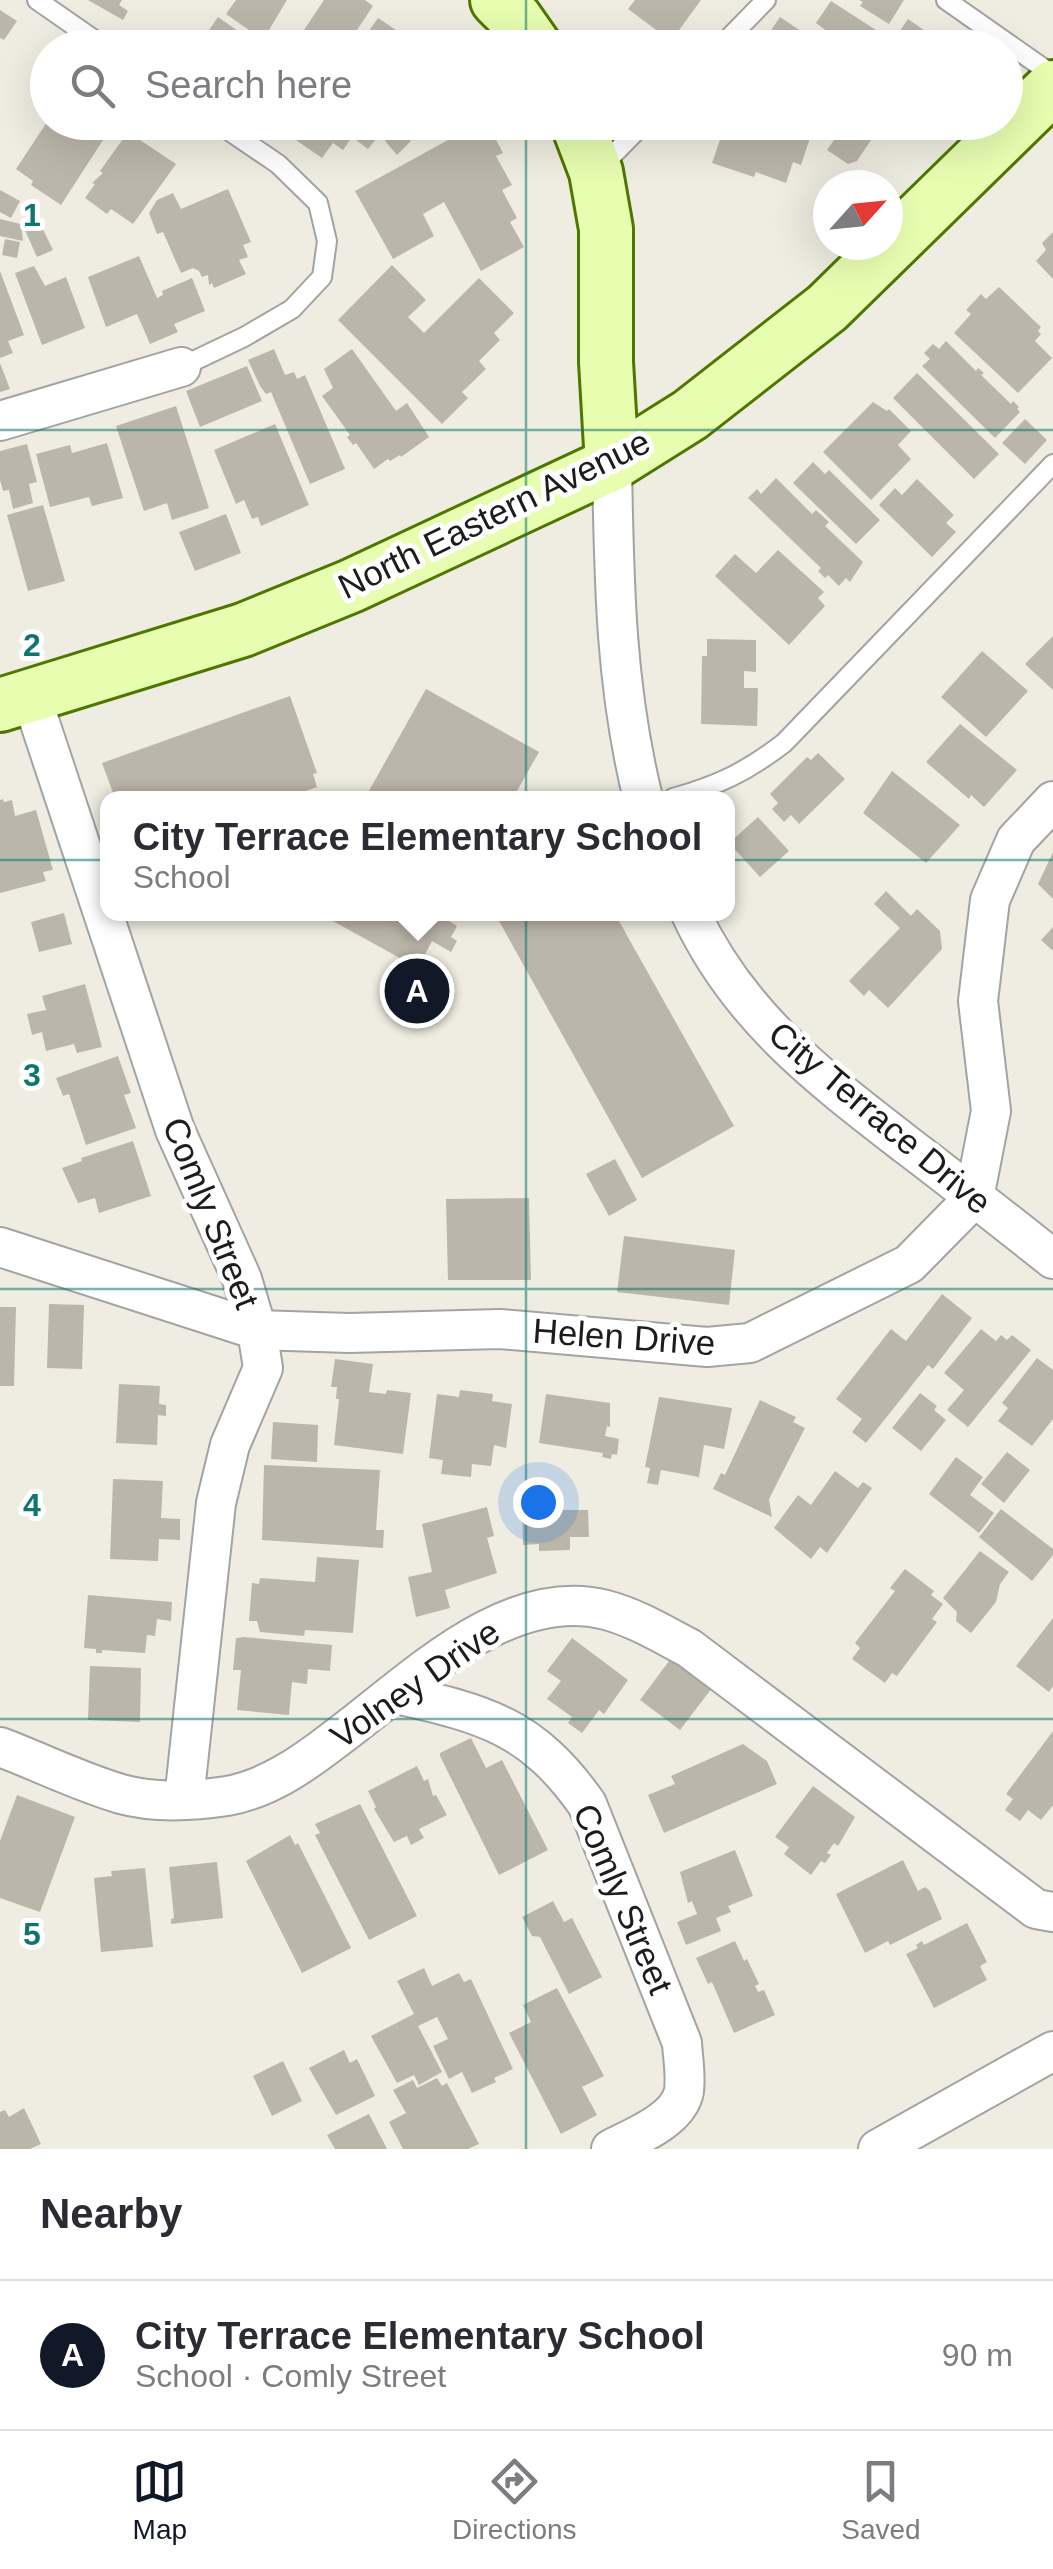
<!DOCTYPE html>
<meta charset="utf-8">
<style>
:root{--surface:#fff;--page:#f7f7f7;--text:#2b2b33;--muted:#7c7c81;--line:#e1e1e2;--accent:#111827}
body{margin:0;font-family:Helvetica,sans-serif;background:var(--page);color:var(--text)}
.compass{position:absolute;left:813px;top:170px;width:90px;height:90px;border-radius:50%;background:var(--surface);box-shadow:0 10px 40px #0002;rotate:63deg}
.you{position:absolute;left:538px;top:1502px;width:35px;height:35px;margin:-25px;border:8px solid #fff;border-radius:50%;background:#1a73e8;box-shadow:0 0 0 15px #1a73e833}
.badge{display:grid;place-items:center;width:65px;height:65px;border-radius:50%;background:var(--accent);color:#fff;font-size:32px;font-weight:700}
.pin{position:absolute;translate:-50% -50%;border:5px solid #fff;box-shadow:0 2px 10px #0006}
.popup{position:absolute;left:100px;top:791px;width:635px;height:130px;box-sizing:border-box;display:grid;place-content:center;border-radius:20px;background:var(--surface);filter:drop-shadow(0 2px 8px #0005);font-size:32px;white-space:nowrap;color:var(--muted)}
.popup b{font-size:38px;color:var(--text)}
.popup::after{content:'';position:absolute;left:50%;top:100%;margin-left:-20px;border:20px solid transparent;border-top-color:var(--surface)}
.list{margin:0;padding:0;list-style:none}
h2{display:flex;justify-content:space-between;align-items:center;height:130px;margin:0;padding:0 40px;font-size:42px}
h2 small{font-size:32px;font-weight:400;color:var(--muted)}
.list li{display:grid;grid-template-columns:65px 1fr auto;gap:30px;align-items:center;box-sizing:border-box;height:150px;padding:0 40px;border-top:2px solid var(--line)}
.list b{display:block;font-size:38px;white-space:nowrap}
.list p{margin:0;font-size:32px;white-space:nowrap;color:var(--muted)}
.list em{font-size:32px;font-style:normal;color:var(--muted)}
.icon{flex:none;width:55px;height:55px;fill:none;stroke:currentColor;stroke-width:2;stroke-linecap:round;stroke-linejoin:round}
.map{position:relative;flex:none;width:1053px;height:2149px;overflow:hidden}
.search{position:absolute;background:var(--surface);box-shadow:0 10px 40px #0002;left:30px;right:30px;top:30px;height:110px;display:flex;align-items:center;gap:25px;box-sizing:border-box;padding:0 35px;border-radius:55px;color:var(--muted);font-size:38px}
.sheet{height:280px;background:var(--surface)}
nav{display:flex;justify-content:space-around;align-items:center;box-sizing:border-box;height:140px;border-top:2px solid var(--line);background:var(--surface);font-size:28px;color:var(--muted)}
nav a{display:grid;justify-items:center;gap:5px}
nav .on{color:var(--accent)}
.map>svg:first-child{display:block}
.building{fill:#bbb6aa}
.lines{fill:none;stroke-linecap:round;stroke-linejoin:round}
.service-casing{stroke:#a3a3a3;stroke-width:22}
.minor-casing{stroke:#a3a3a3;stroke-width:42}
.secondary-casing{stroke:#4e7700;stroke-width:58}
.service{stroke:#fff;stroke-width:18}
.minor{stroke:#fff;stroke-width:38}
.secondary{stroke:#e7fdb0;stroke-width:52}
.grid{fill:none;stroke:#0f766e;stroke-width:2.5;stroke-opacity:0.55}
.labels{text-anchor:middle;stroke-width:10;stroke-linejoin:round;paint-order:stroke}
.street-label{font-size:35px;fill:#1c1c1c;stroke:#fff}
.grid-label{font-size:32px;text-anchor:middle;font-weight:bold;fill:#0f766e;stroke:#fff;stroke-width:10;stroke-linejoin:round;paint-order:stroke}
</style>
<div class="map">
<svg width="1053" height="2149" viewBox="0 0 1053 2149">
<rect width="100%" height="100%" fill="#efede1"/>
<g class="building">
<path d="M88 0H122L119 5 128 11 123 20Z"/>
<path d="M236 0H287L263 40 226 14Z"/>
<path d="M324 0H365L373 6 345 48H292Z"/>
<path d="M635 0H701L671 41 628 9Z"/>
<path d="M859 0H904L889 24 860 6 863 2Z"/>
<path d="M831 1 893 41 908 19 944 44 941 48H850L816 23Z"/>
<path d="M0 10 17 21 4 40 0 38Z"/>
<path d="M218 17 252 41 248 48H197Z"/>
<path d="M780 17 814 40 809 48 761 45Z"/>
<path d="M378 18 408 38 402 48H357Z"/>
<path d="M47 122H78L103 140 61 205 31 185 33 181 16 169Z"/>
<path d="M300 122H390L368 149 352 137 343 150 333 143 322 158 290 136Z"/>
<path d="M410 122H441L422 138Z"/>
<path d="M481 122H487L503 153 496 156 512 185 502 190 517 218 510 222 524 247 481 271 444 202 423 214 434 236 393 259 355 191Z"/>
<path d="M726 122H807L806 126 813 129 801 165 793 162 786 183 756 172 754 177 712 163Z"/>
<path d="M827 122H892L884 135 877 131 857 161 848 164 827 150 834 140 821 131Z"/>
<path d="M398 129 411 141 397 155 385 141Z"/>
<path d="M128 132 176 164 133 224 111 209 107 214 85 198 95 184 92 183 103 173 100 171Z"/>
<path d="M228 189 251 242 243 245 248 257 239 260 246 274 214 288 212 283 209 285 208 275 202 277 199 271 193 268 181 273 163 232 157 234 149 213 157 200 173 193 181 209Z"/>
<path d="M0 190 20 201 11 218 0 212Z"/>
<path d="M0 219 21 224 23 241 0 236Z"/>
<path d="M39 221 53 250 37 257 24 228Z"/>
<path d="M1053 232V279L1036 261 1046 250 1042 243Z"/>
<path d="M5 239 20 242 17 258 2 255Z"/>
<path d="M139 256 157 298 163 295 162 291 192 278 205 311 174 324 178 332 150 344 137 314 106 327 88 277Z"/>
<path d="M392 265 426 300 408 317 424 333 479 278 514 313 494 333 500 340 479 361 486 369 462 392 468 398 442 424 338 320Z"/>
<path d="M34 266 45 286 66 277 85 328 42 345 15 273Z"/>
<path d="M0 271 24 335 8 341 13 353 0 358Z"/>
<path d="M999 287 1041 327 1038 331 1041 334 1035 341 1052 358 1018 393 954 333 971 314 966 310 981 294 986 299Z"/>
<path d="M946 341 976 371 978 368 984 373 981 375 1011 404 1013 401 1019 407 1017 409 1020 412 995 438 922 366 930 359 924 353 933 344 939 349Z"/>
<path d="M274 349 285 375 294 372 297 379 305 375 345 469 310 484 271 392 266 394 260 386 248 360Z"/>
<path d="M352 349 396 411 407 403 429 437 401 457 400 455 390 461 388 459 374 469 356 443 353 445 347 437 350 435 322 396 333 388 324 369Z"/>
<path d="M0 363 10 389 0 392Z"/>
<path d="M247 366 262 401 200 427 186 391Z"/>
<path d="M917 373 999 454 974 479 893 398Z"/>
<path d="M873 402 887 411 889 409 911 431 898 445 911 459 871 500 823 452Z"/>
<path d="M176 406 209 508 172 520 167 503 144 511 116 426Z"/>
<path d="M1025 419 1047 440 1025 464 1002 443Z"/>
<path d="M275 424 309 505 261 526 258 517 252 519 244 500 236 504 214 450Z"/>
<path d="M107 443 123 498 92 506 89 497 50 507 36 454 70 445 72 453Z"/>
<path d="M27 444 37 482 29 484 33 503 13 509 9 490 3 491 0 480V451Z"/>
<path d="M813 462 825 474 829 470 880 520 856 544 793 483Z"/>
<path d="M776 478 812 514 816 510 829 522 825 526 863 562 850 582 846 578 839 586 828 575 825 578 818 571 821 568 748 498 757 489 761 494Z"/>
<path d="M917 479 954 515 946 523 956 532 932 557 879 505 895 488 902 495Z"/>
<path d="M43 505 65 581 28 591 7 515Z"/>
<path d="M226 514 241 553 195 571 179 532Z"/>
<path d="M778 550 824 592 818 598 825 606 789 645 715 576 735 554 756 573Z"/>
<path d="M1053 636V690L1025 664Z"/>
<path d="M707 639 756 640V672L744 671V688H758L757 726 701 724 702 656H707Z"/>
<path d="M982 651 1028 691 986 737 941 697Z"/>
<path d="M426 689 539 752 513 798H365Z"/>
<path d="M290 696 317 773 313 774 317 787 285 798H115L102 763Z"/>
<path d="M960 724 1017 770 984 807 971 795 969 799 926 762Z"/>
<path d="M818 753 845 779 799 824 791 815 784 822 772 809 778 803 770 794 807 757 811 760Z"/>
<path d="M892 771 960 825 926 863 863 813Z"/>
<path d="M3 799 4 802 12 800 15 816 36 810 53 870 43 872 46 881 0 893V800Z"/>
<path d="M758 817 789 851 760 877 729 843Z"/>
<path d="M1053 852V899L1038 884Z"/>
<path d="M886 891 911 916 917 909 940 931 942 949 888 1008 869 990 864 996 849 981 900 928 874 904Z"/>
<path d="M64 913 72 944 39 952 31 922Z"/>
<path d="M320 914H449L446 919 457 926 451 937 457 941 451 952 432 941 418 968Z"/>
<path d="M512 914H615L734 1126 642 1178 499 921Z"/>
<path d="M1053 927V951L1041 940Z"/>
<path d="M85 984 102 1047 77 1053 74 1044 46 1051 42 1032 32 1035 27 1014 46 1010 42 996Z"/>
<path d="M118 1056 131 1093 124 1095 136 1128 86 1145 69 1094 63 1096 56 1078Z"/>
<path d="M133 1141 151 1196 99 1213 95 1198 78 1203 62 1168 82 1161 81 1158Z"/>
<path d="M615 1159 637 1200 609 1216 586 1174Z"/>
<path d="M529 1198 531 1280H448L446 1199Z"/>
<path d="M624 1236 735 1250 729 1305 617 1292Z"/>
<path d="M942 1294 972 1318 933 1369 928 1365 866 1443 852 1432 862 1419 836 1399 891 1329 906 1341Z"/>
<path d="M49 1304 84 1305 82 1369 47 1368Z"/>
<path d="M0 1307H16L14 1386H0Z"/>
<path d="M981 1329 996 1341 1001 1335 1007 1340 1012 1335 1031 1350 968 1427 947 1410 964 1390 944 1373Z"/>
<path d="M1037 1358 1053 1370V1419L1032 1446 998 1421 1008 1408 1002 1403Z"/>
<path d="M335 1359 373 1364 369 1392 386 1394 387 1390 411 1393 403 1454 334 1445 339 1399H336L337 1387H331Z"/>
<path d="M119 1384 160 1386 159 1404 166 1405V1416L158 1415 157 1445 116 1443Z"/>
<path d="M460 1390 493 1394 492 1401 512 1404 506 1448 494 1445 491 1466 472 1464 471 1477 441 1474 443 1460 429 1458 437 1394 459 1397Z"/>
<path d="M920 1393 937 1406 934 1410 946 1420 921 1451 892 1428Z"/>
<path d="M546 1394 610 1403V1427L607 1426 605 1436 619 1439 617 1455 612 1454 611 1459 602 1457 603 1453 539 1443Z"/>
<path d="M659 1397 732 1408 724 1449 704 1445 699 1477 661 1470 658 1485 647 1483 650 1468 645 1467Z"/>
<path d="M760 1400 796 1417 793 1422 805 1428 769 1499 772 1517 713 1489 721 1473 725 1475Z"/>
<path d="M273 1422 318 1425 317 1462 271 1459Z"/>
<path d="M1007 1452 1030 1470 1004 1503 981 1484Z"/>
<path d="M956 1457 983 1477 970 1495 994 1513 979 1533 929 1494Z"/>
<path d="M264 1465 380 1470 376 1530H384L383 1548 262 1540Z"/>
<path d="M835 1471 858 1488 863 1482 872 1488 827 1553 820 1547 811 1559 774 1528 798 1495 811 1505Z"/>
<path d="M113 1479 163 1481 161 1518 180 1519V1540L159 1539 158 1561 110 1559Z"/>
<path d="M522 1492H544V1510H588L589 1537H570V1550L539 1551V1544L523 1545Z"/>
<path d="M487 1507 494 1536 487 1538 497 1573 445 1590 450 1608 416 1617 408 1577 432 1572 422 1524Z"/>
<path d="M1001 1509 1053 1549V1555L1032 1581 979 1537Z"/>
<path d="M980 1551 1009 1572 1000 1584 996 1602 971 1633 956 1621 957 1612 943 1598Z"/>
<path d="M317 1557 359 1560 353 1633 305 1630 304 1636 260 1632 257 1621H249L252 1583 259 1584 260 1578 315 1582Z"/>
<path d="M905 1569 934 1591 931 1595 943 1604 932 1619 937 1622 897 1676 892 1673 885 1683 852 1659 860 1648 855 1643 895 1591 890 1588Z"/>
<path d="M88 1595 172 1602 171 1621 157 1619 155 1636 147 1635 145 1653 102 1650V1653H96V1649L84 1648Z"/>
<path d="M1053 1618V1686L1049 1692 1016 1666Z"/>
<path d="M244 1637 332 1645 330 1671 308 1669 307 1684 292 1682 289 1715 237 1710 241 1670H233L236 1638Z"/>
<path d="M572 1638 628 1680 604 1714 599 1710 582 1733 568 1723 572 1717 547 1699 561 1681 547 1671Z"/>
<path d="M672 1657 712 1688 680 1730 640 1700Z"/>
<path d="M90 1666 141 1668 140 1722 88 1720Z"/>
<path d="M1053 1731V1805L1041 1820 1028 1810 1020 1821 1005 1810 1013 1799 1006 1794Z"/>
<path d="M471 1738 486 1768 502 1760 548 1850 499 1875 440 1756V1753Z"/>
<path d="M743 1744 767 1761 777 1784 664 1833 648 1795 675 1784 671 1776Z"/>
<path d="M417 1766 424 1781 428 1779 433 1796 436 1795 447 1815 419 1829 424 1838 411 1845 407 1836 394 1842 374 1809 376 1807 368 1791Z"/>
<path d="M813 1786 855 1817 838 1846 834 1843 827 1853 831 1855 825 1863 821 1861 811 1875 784 1854 789 1847 775 1837Z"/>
<path d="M17 1795 75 1817 40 1912 0 1898V1841Z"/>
<path d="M360 1804 417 1916 369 1940 315 1835 320 1833 315 1824Z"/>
<path d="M290 1835 295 1845 298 1843 351 1948 302 1973 246 1861Z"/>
<path d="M735 1850 753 1896 728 1906 731 1912 716 1918 721 1931 686 1945 677 1922 697 1914 692 1901 688 1903 680 1872Z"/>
<path d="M903 1860 918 1891 925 1887 930 1891 942 1919 890 1945 888 1941 865 1953 836 1894Z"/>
<path d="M217 1862 223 1918 171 1924V1919L174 1918 169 1867Z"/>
<path d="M145 1868 153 1947 101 1952 94 1878 112 1876 111 1871Z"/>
<path d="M553 1901 564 1922 572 1918 602 1977 569 1994 540 1937 532 1936 522 1917Z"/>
<path d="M967 1923 987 1962 980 1966 987 1980 934 2008 906 1954 918 1948 916 1945 922 1941 924 1945Z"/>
<path d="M735 1941 744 1961 747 1959 759 1984 755 1986 758 1992 764 1990 775 2015 734 2033 712 1982 708 1984 696 1958Z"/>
<path d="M424 1968 432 1986 459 1973 464 1982 471 1979 513 2069 494 2078 496 2082 472 2093 462 2072 449 2079 433 2046 448 2039 437 2017 418 2026 442 2072 419 2085 414 2075 397 2083 371 2036 414 2014 397 1981Z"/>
<path d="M557 1988 604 2076 582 2087 597 2115 561 2134 509 2033 531 2022 523 2005Z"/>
<path d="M344 2050 350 2063 357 2059 375 2096 336 2115 309 2068Z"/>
<path d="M283 2061 302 2101 272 2116 253 2076Z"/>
<path d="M437 2078 442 2086 447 2083 479 2144 468 2149H403L389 2122 406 2113 393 2090 413 2080 417 2088Z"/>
<path d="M24 2108 41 2144 30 2149H0V2112L5 2110 9 2117Z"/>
<path d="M369 2114 387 2149H335L327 2135Z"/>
</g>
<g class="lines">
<defs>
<g id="service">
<path d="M37 0 106 48"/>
<path d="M946 0 1053 75"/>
<path d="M719 48 766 0"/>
<path d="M600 168 645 122"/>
<path d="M181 367 244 337 292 309 322 277 327 241 318 203 278 164 216 122"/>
<path d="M673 798C719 785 746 772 784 743L1053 464"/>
</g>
<g id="minor">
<path d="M0 421 181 367"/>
<path d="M612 464C614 580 615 685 643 798"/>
<path d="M31 696 175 1130 242 1279 257 1330 263 1368 230 1445 216 1503 184 1800"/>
<path d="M691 914C739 1017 820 1078 908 1146 957 1183 1005 1221 1053 1259"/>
<path d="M0 1247 257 1330 349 1333 500 1329 707 1347 750 1343 909 1264 974 1198 991 1111 978 1001 990 900 1016 840 1053 801"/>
<path d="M396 1694C485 1714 532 1726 587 1804L682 2043C683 2059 686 2075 684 2091 679 2120 634 2137 611 2149"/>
<path d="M0 1747C40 1762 80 1782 121 1794 153 1803 194 1801 227 1796 267 1789 303 1764 334 1740 409 1685 506 1584 606 1610 636 1618 662 1634 689 1648L1036 1909 1053 1912"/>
<path d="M878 2149 1053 2051"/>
</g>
<g id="secondary">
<path d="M497 0 515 18 536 48"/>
<path d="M577 122 596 172 606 229V362L612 464"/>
<path d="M0 705 243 630 351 586 612 464 690 415 827 308 1053 87"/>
</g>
</defs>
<use href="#service" class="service-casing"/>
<use href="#minor" class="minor-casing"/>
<use href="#secondary" class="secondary-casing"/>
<use href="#service" class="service"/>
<use href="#minor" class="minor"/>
<use href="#secondary" class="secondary"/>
</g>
<path class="grid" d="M526 0V48M526 122V2149M0 430H1053M0 860H1053M0 1289H1053M0 1719H1053"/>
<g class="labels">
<g class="street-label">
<text transform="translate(494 514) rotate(-26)" y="12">North Eastern Avenue</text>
<text transform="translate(880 1118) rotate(40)" y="12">City Terrace Drive</text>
<text transform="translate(211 1213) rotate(68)" y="12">Comly Street</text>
<text transform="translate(624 1337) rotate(4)" y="12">Helen Drive</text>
<text transform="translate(415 1684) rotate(-35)" y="12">Volney Drive</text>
<text transform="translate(623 1899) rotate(67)" y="12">Comly Street</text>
</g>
</g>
<g class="grid-label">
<text x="32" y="226">1</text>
<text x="32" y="656">2</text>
<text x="32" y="1086">3</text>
<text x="32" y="1516">4</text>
<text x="32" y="1945">5</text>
</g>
</svg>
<svg class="compass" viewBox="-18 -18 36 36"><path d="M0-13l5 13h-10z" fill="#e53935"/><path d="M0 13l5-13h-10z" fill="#7c7c81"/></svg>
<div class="you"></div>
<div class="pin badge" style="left:417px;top:991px">A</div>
<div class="popup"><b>City Terrace Elementary School</b>School</div>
<div class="search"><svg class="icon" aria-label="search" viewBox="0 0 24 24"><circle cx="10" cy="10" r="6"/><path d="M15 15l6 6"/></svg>Search here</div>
</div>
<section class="sheet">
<h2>Nearby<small></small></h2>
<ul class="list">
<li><span class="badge">A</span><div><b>City Terrace Elementary School</b><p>School · Comly Street</p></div><em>90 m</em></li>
</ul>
</section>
<nav>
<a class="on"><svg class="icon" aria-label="map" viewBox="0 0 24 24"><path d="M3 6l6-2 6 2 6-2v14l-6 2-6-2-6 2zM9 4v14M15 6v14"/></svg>Map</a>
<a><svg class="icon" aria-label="directions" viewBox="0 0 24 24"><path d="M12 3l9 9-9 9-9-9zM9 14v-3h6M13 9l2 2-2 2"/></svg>Directions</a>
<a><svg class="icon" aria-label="saved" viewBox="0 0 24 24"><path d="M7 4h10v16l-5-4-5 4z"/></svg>Saved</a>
</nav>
